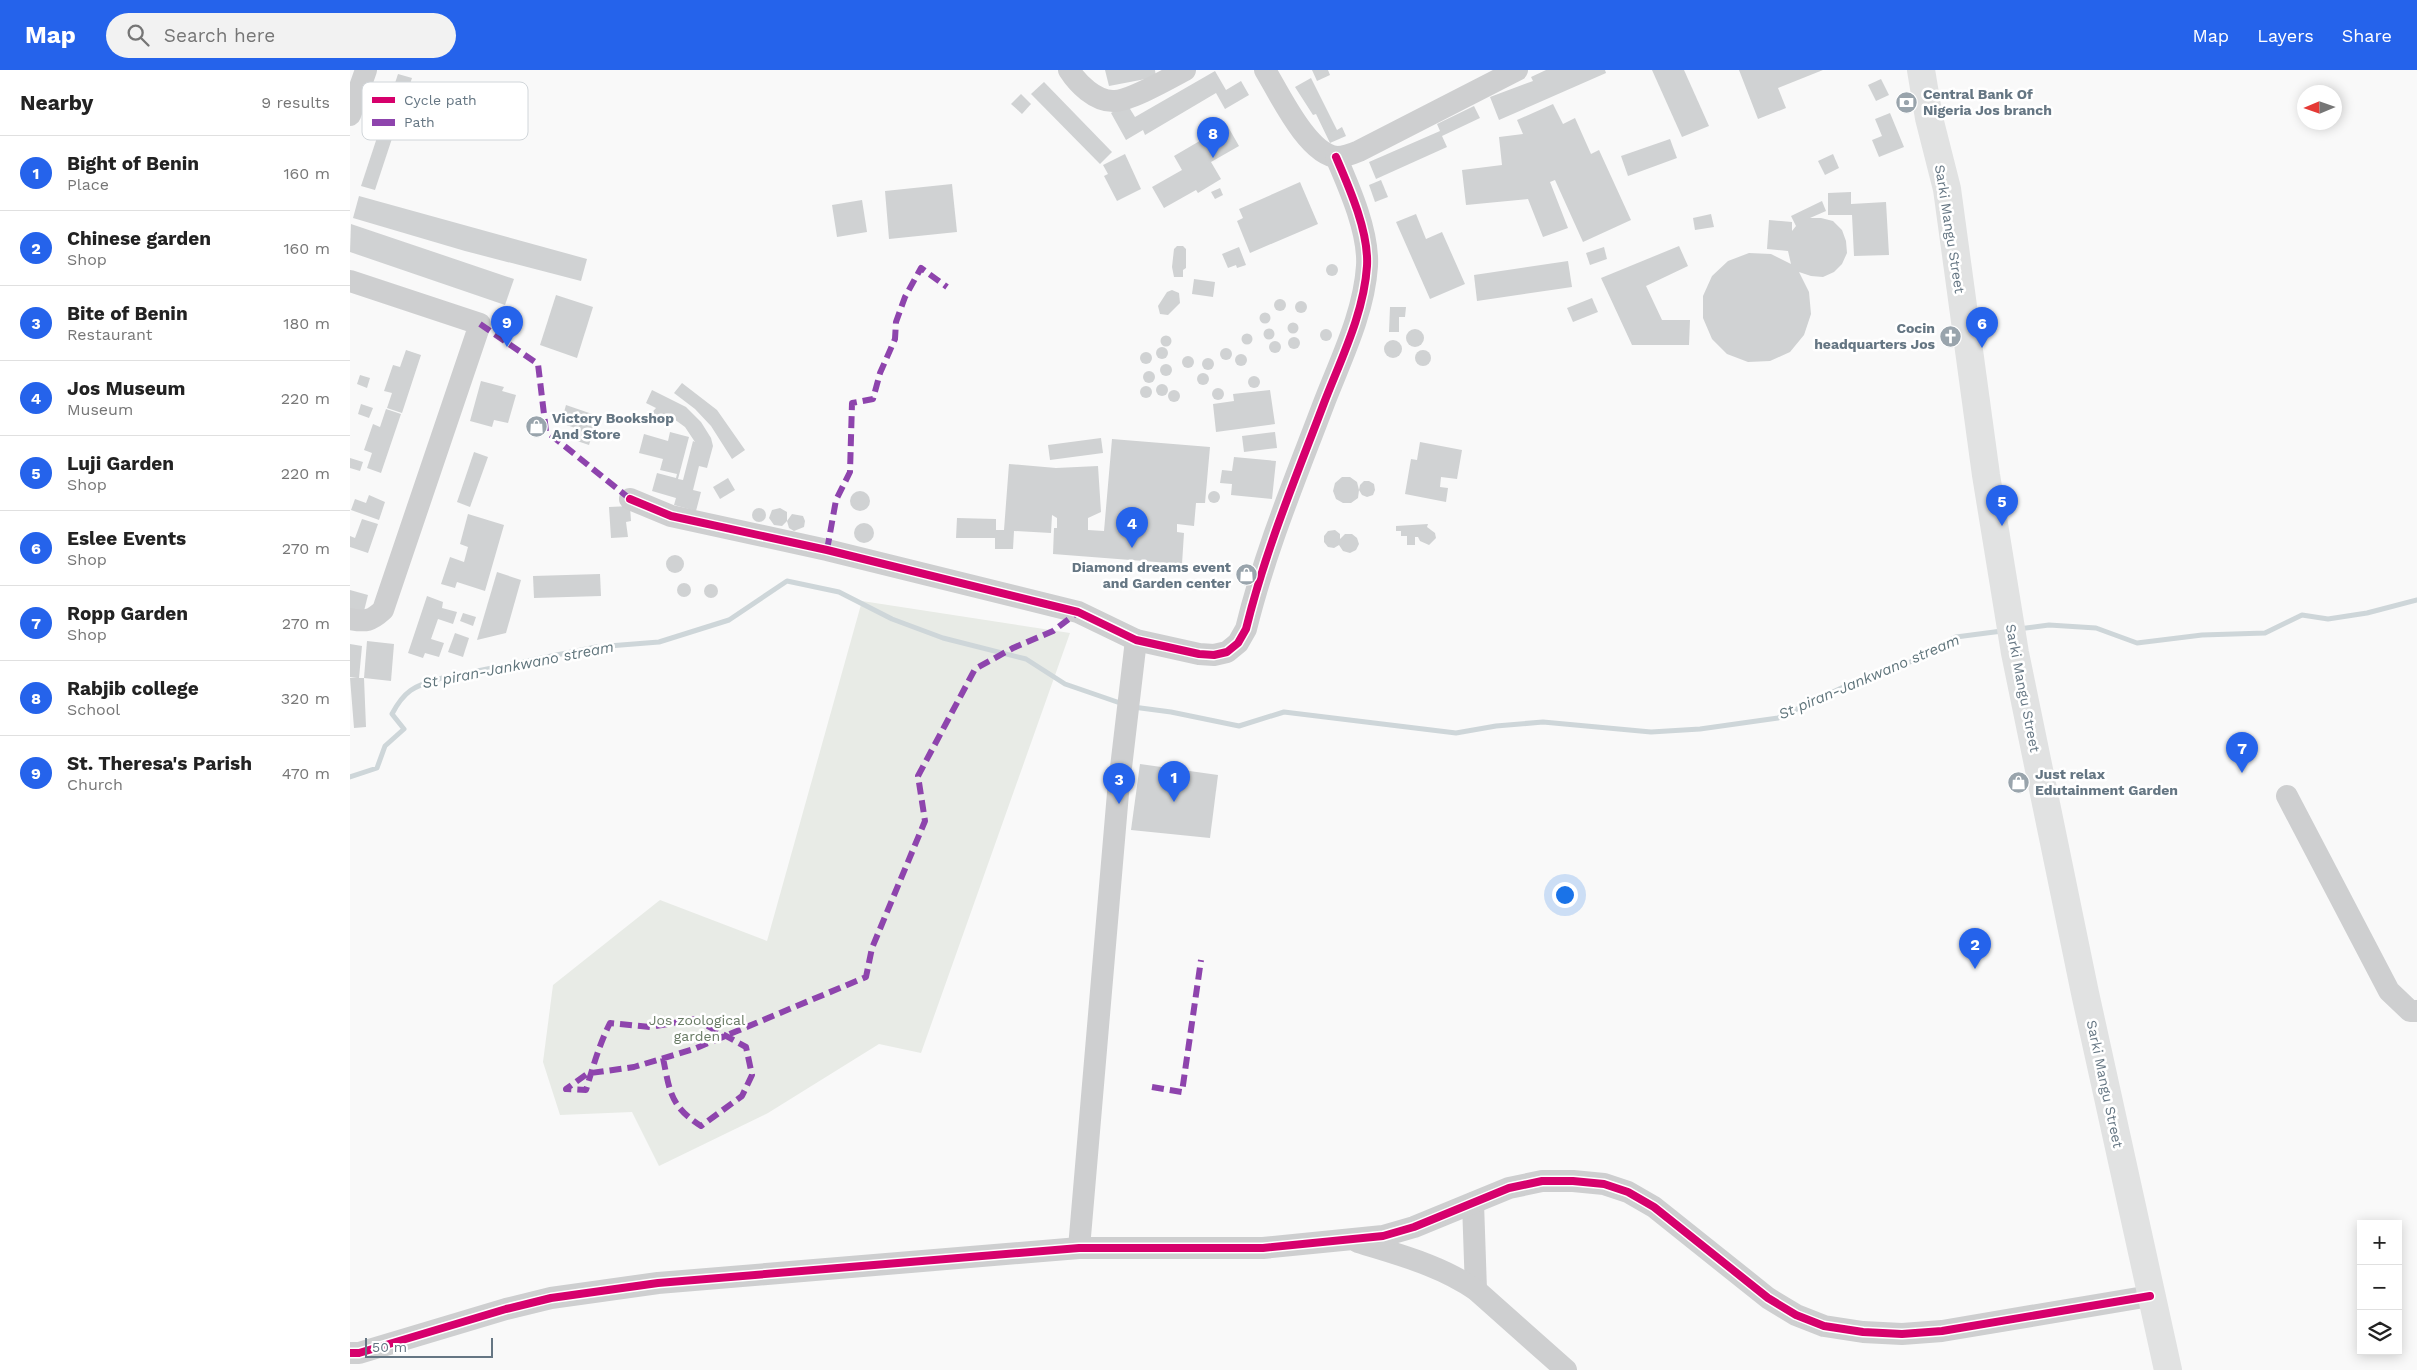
<!DOCTYPE html>
<meta charset="utf-8">
<style>
:root{--surface:#fff;--page:#f2f2f2;--text:#222;--muted:#767676;--line:#e0e0e0;--accent:#2563eb}
body{margin:0;font-family:"Work Sans",sans-serif;background:var(--page);color:var(--text)}
.controls{position:absolute;right:15px;bottom:15px;display:grid;overflow:hidden;border-radius:0px;box-shadow:0 2px 12px #0003}
.controls button{width:45px;height:45px;display:grid;place-items:center;padding:0;border:0;border-bottom:1px solid var(--line);background:var(--surface);color:var(--text);font:25px sans-serif}
.compass{position:absolute;left:1947px;top:15px;width:45px;height:45px;border-radius:50%;background:var(--surface);box-shadow:0 2px 12px #0003;rotate:268deg}
.scale{position:absolute;left:15px;bottom:12px;width:128px;box-sizing:border-box;padding-left:5px;border:2px solid #657683;border-top:0;font-size:14px;line-height:18px;white-space:nowrap;color:#657683;-webkit-text-stroke:4px #fff;paint-order:stroke}
.you{position:absolute;left:1214px;top:824px;width:18px;height:18px;margin:-12px;border:4px solid #fff;border-radius:50%;background:#1a73e8;box-shadow:0 0 0 8px #1a73e833}
.badge{display:grid;place-items:center;width:32px;height:32px;border-radius:50%;background:var(--accent);color:#fff;font-size:16px;font-weight:700}
.pin{position:absolute;translate:-50% -41px;filter:drop-shadow(0 1px 2px #0008)}
.pin::after{content:'';position:absolute;top:26px;width:18px;height:15px;background:inherit;clip-path:polygon(0 0,100% 0,50% 100%)}
.list{margin:0;padding:0;list-style:none}
h2{display:flex;justify-content:space-between;align-items:center;height:65px;margin:0;padding:0 20px;font-size:21px}
h2 small{font-size:16px;font-weight:400;color:var(--muted)}
.list li{display:grid;grid-template-columns:32px 1fr auto;gap:15px;align-items:center;box-sizing:border-box;height:75px;padding:0 20px;border-top:1px solid var(--line)}
.list b{display:block;font-size:19px;white-space:nowrap}
.list p{margin:0;font-size:16px;white-space:nowrap;color:var(--muted)}
.list em{font-size:16px;font-style:normal;color:var(--muted)}
.icon{flex:none;width:28px;height:28px;fill:none;stroke:currentColor;stroke-width:2;stroke-linecap:round;stroke-linejoin:round}
.map{position:relative;flex:none;width:2067px;height:1300px;overflow:hidden}
header{display:flex;align-items:center;gap:30px;box-sizing:border-box;height:70px;padding:0 25px;background:var(--accent);color:#fff}
header strong{font-size:24px}
nav{display:flex;gap:28px;margin-inline-start:auto;font-size:18px}
.search{width:350px;height:45px;background:var(--page);display:flex;align-items:center;gap:12px;box-sizing:border-box;padding:0 18px;border-radius:28px;color:var(--muted);font-size:19px}
main{display:flex}
aside{flex:1;background:var(--surface)}
.map>svg:first-child{display:block}
.green{fill:#e8ebe6}
.lines{fill:none;stroke-linecap:round;stroke-linejoin:round}
.stream{stroke:#ced6d9;stroke-width:5}
.building{fill:#d0d2d3}
.minor{stroke:#cecfd0;stroke-width:22}
.major{stroke:#e1e2e2;stroke-width:28}
.quiet{stroke:#8e44ad;stroke-width:6;stroke-dasharray:12 6;stroke-linecap:butt}
.cycleway-casing{stroke:#fff;stroke-width:11}
.cycleway{stroke:#d6006c;stroke-width:8}
.labels{text-anchor:middle;stroke-width:5;stroke-linejoin:round;paint-order:stroke}
.poi-label{font-size:14px;font-weight:bold;fill:#657683;stroke:#fff;text-anchor:start}
.street-label{font-size:14px;fill:#657683;stroke:#fff}
.park-label{font-size:14px;fill:#687a64;stroke:#fff}
.water-label{font-size:15px;font-style:italic;fill:#60757c;stroke:#fff}
.key{fill:#fff;stroke:#d1d6da;stroke-width:1}
.key-label{font-size:14px;fill:#657683}
</style>
<header>
<strong>Map</strong>
<div class="search"><svg class="icon" aria-label="search" viewBox="0 0 24 24"><circle cx="10" cy="10" r="6"/><path d="M15 15l6 6"/></svg>Search here</div>
<nav><a>Map</a><a>Layers</a><a>Share</a></nav>
</header>
<main>
<aside>
<h2>Nearby<small>9 results</small></h2>
<ul class="list">
<li><span class="badge">1</span><div><b>Bight of Benin</b><p>Place</p></div><em>160 m</em></li>
<li><span class="badge">2</span><div><b>Chinese garden</b><p>Shop</p></div><em>160 m</em></li>
<li><span class="badge">3</span><div><b>Bite of Benin</b><p>Restaurant</p></div><em>180 m</em></li>
<li><span class="badge">4</span><div><b>Jos Museum</b><p>Museum</p></div><em>220 m</em></li>
<li><span class="badge">5</span><div><b>Luji Garden</b><p>Shop</p></div><em>220 m</em></li>
<li><span class="badge">6</span><div><b>Eslee Events</b><p>Shop</p></div><em>270 m</em></li>
<li><span class="badge">7</span><div><b>Ropp Garden</b><p>Shop</p></div><em>270 m</em></li>
<li><span class="badge">8</span><div><b>Rabjib college</b><p>School</p></div><em>320 m</em></li>
<li><span class="badge">9</span><div><b>St. Theresa's Parish</b><p>Church</p></div><em>470 m</em></li>
</ul>
</aside>
<div class="map">
<svg width="2067" height="1300" viewBox="0 0 2067 1300">
<rect width="100%" height="100%" fill="#f9f9f9"/>
<path class="green" d="M512 531 720 563 571 983 529 974 418 1043 309 1096 282 1042 210 1045 193 992 203 915 310 830 417 871Z"/>
<g class="lines">
<g class="stream">
<path d="M1668 559 1699 555 1746 558 1787 573 1852 565 1915 563 1952 545 1978 549 2017 543 2067 530"/>
<path d="M783 637 821 642 889 656 934 642 1106 663 1146 656 1193 652 1301 662 1350 659 1428 648 1504 612 1571 588 1606 567 1652 561"/>
<path d="M0 707 27 698 35 676 54 659 42 644C54 621 64 616 88 609L246 577 309 572 379 550 437 511 489 522 542 549 593 568 676 589 715 614 773 634"/>
</g>
</g>
<g class="building">
<path d="M755 0H805L806 7 759 16Z"/>
<path d="M962 0H978L980 5 967 11Z"/>
<path d="M1196 0H1255L1256 3 1149 50 1140 27 1183 11 1181 7Z"/>
<path d="M1302 0H1334L1359 56 1332 67Z"/>
<path d="M1389 0H1473L1428 18 1436 38 1408 49Z"/>
<path d="M865 1 876 20 891 11 899 25 875 39 866 23 795 65 793 60 776 70 761 43 777 34 785 47Z"/>
<path d="M48 4 62 8 25 120 11 116Z"/>
<path d="M961 8 987 60 992 57 996 66 980 73 966 44 963 45 945 17Z"/>
<path d="M1531 9 1539 25 1526 31 1518 15Z"/>
<path d="M694 12 762 82 750 94 681 24Z"/>
<path d="M671 24 681 34 672 44 661 34Z"/>
<path d="M1203 34 1213 54 1225 48 1241 84 1249 80 1281 150 1233 172 1205 110 1200 112 1218 158 1193 167 1178 129 1116 135 1112 100 1152 95 1149 67 1173 64 1167 50Z"/>
<path d="M1124 36 1130 48 1092 66 1097 77 1026 109 1019 92 1090 61 1087 54Z"/>
<path d="M1540 43 1554 77 1529 87 1522 70 1532 66 1525 49Z"/>
<path d="M877 55 889 76 861 92 871 109 848 123 846 120 814 138 802 117 832 100 824 86Z"/>
<path d="M1320 69 1327 88 1278 106 1271 86Z"/>
<path d="M775 84 791 119 767 131 754 106 758 104 753 95Z"/>
<path d="M1483 84 1489 98 1475 105 1468 91Z"/>
<path d="M1031 110 1038 127 1025 132 1019 115Z"/>
<path d="M950 112 968 154 900 183 887 151 893 148 889 139Z"/>
<path d="M602 114 607 162 539 169 535 121Z"/>
<path d="M870 118 873 125 865 129 861 122Z"/>
<path d="M1501 122V134L1536 132 1539 185 1504 186 1502 145H1478V123Z"/>
<path d="M9 126 237 189 231 211 115 181 3 148Z"/>
<path d="M512 130 517 162 487 167 482 135Z"/>
<path d="M1472 131 1476 141 1460 148H1471L1483 151 1492 160 1496 171 1497 183 1492 194 1484 202 1473 207 1461 206 1449 202 1459 222 1461 244 1454 265 1440 282 1420 291 1398 292 1377 284 1362 269 1353 248V226L1362 206 1378 191 1399 183 1421 184 1441 194 1438 181 1417 179 1419 150 1442 152V161L1446 156 1441 146Z"/>
<path d="M1066 144 1076 169 1092 162 1115 214 1080 229 1046 152Z"/>
<path d="M1361 144 1364 157 1345 160 1343 148Z"/>
<path d="M1 154 164 209 155 235 0 182Z"/>
<path d="M827 176H833L836 179V198L833 200V207H824L822 197 824 179Z"/>
<path d="M1329 176 1338 196 1296 216 1312 250H1340L1339 275H1282L1251 208Z"/>
<path d="M889 177 896 195 887 198 886 195 878 198 872 184Z"/>
<path d="M1254 177 1257 189 1240 195 1236 183Z"/>
<path d="M1218 191 1222 217 1127 231 1124 205Z"/>
<circle cx="982" cy="200" r="6"/>
<path d="M844 209 865 212 863 227 842 224Z"/>
<path d="M822 220 829 223 830 233 818 245 810 244 808 236 817 222Z"/>
<path d="M206 225 243 237 227 288 190 275Z"/>
<path d="M1242 228 1248 242 1223 252 1217 238Z"/>
<circle cx="930" cy="235" r="6"/>
<circle cx="951" cy="237" r="6"/>
<path d="M1040 237H1056L1055 247H1049V262H1039Z"/>
<circle cx="915" cy="248" r="5.5"/>
<circle cx="943" cy="258" r="5.5"/>
<circle cx="919" cy="264" r="5.5"/>
<circle cx="976" cy="265" r="6"/>
<circle cx="1065" cy="268" r="9"/>
<circle cx="897" cy="269" r="5.5"/>
<circle cx="816" cy="271" r="5.5"/>
<circle cx="944" cy="273" r="6"/>
<circle cx="1043" cy="279" r="9"/>
<circle cx="925" cy="277" r="6"/>
<circle cx="812" cy="283" r="6"/>
<circle cx="876" cy="284" r="6"/>
<path d="M56 280 71 285 52 343 37 338 42 323 34 321 43 295 50 297Z"/>
<circle cx="1073" cy="288" r="8"/>
<circle cx="796" cy="288" r="6"/>
<circle cx="891" cy="290" r="6"/>
<circle cx="838" cy="292" r="6"/>
<circle cx="858" cy="294" r="6"/>
<circle cx="816" cy="300" r="6"/>
<circle cx="799" cy="307" r="6"/>
<circle cx="853" cy="309" r="6"/>
<path d="M10 305 20 308 17 318 7 314Z"/>
<circle cx="904" cy="312" r="6"/>
<path d="M131 311 154 317 152 321 166 325 158 353 144 350 142 357 120 351Z"/>
<path d="M332 313 367 340 395 380 382 389 361 356 345 339 324 323Z"/>
<circle cx="812" cy="320" r="6"/>
<circle cx="796" cy="322" r="6"/>
<circle cx="868" cy="324" r="6"/>
<path d="M302 320 336 337 351 352 361 368 363 376 357 398 349 396 343 420 351 422 346 441 324 435 326 428 302 421 307 403 326 408 327 404 310 400 313 389 289 383 294 364 318 371 320 362 339 367 328 409 333 410 343 371 345 372 335 357 317 344 310 354 298 347 306 338 296 333Z"/>
<path d="M920 320 925 354 866 362 863 334 884 331 883 324Z"/>
<circle cx="824" cy="326" r="6"/>
<path d="M11 334 23 338 19 348 8 344Z"/>
<path d="M216 335 248 346 239 375 224 370 228 359 211 353Z"/>
<path d="M36 339 51 344 31 403 17 398 22 383 14 380 23 354 30 357Z"/>
<path d="M925 362 927 378 894 382 892 366Z"/>
<path d="M751 368 753 383 700 390 698 375Z"/>
<path d="M762 369 860 377 855 433H846L844 456 827 454V462L834 463 832 494 703 484 704 458H707V448L702 445 701 463 664 461 663 479H645V468H606L607 448 646 449V460H654L659 394 706 398 748 396 751 442 738 448V460L754 461Z"/>
<path d="M1070 372 1112 380 1107 409 1091 407 1090 417 1098 418 1096 432 1055 424 1061 389 1067 390Z"/>
<path d="M124 382 138 387 120 437 107 432Z"/>
<path d="M884 387 926 391 922 429 881 425 882 414 870 413 872 400 882 401Z"/>
<path d="M0 388 13 392 10 401 0 398Z"/>
<path d="M992 407H1000L1007 412 1009 420 1010 415 1014 411H1019L1024 414 1025 420 1023 425 1017 427 1012 425 1009 420 1008 428 1001 433H993L986 429 983 421 985 413Z"/>
<path d="M378 408 385 420 370 429 363 417Z"/>
<circle cx="864" cy="427" r="6"/>
<circle cx="510" cy="431" r="10"/>
<path d="M19 425 35 432 29 450 1 440 5 429 16 433Z"/>
<path d="M280 436 281 451 276 452 278 467 261 468 259 437Z"/>
<circle cx="409" cy="445" r="7"/>
<path d="M430 438 437 442V451L442 444 453 446 455 451 454 457 444 461 439 458 437 451 432 456 424 455 419 448 422 440Z"/>
<path d="M118 444 154 455 135 521 107 512 105 518 91 514 100 487 114 492 118 477 110 474Z"/>
<path d="M12 449 28 454 18 483 0 477V466L5 468Z"/>
<circle cx="514" cy="463" r="10"/>
<path d="M1078 454 1077 457 1085 463 1086 468 1079 475 1070 471 1068 467H1065V475H1057V466H1051V461H1046V456Z"/>
<path d="M985 460 990 464V469L995 464H1002L1007 468 1009 474 1006 480 1000 483 993 481 989 475 984 478 978 477 974 472V466L978 461Z"/>
<circle cx="325" cy="494" r="9"/>
<path d="M147 502 171 510 156 563 127 570Z"/>
<path d="M250 504 251 526 184 528 183 506Z"/>
<circle cx="334" cy="520" r="7"/>
<circle cx="361" cy="521" r="7"/>
<path d="M0 520 18 525 12 549 0 545Z"/>
<path d="M77 526 93 532 92 538 107 542 103 554 88 549 81 569 94 573 89 587 75 583 73 588 58 583Z"/>
<path d="M113 543 126 547 123 556 110 551Z"/>
<path d="M105 563 119 568 113 587 98 582Z"/>
<path d="M17 571 44 574 41 611 14 608Z"/>
<path d="M0 574 12 576 9 608H14L16 657 4 658 0 608H7L0 607Z"/>
<path d="M790 694 868 705 860 768 781 760Z"/>
</g>
<g class="lines">
<g class="minor">
<path d="M719 0C728 14 745 31 763 31 778 32 820 8 835 0"/>
<path d="M915 0C929 23 958 85 987 87 995 87 1002 84 1009 81L1167 0"/>
<path d="M0 45 16 0"/>
<path d="M0 211 130 254 33 540C21 551 16 552 0 549"/>
<path d="M280 429 321 446 477 480 728 542 786 570 849 584 864 585 877 582 888 573 896 559C915 481 946 407 974 333 991 289 1014 243 1017 196 1019 162 999 117 986 87"/>
<path d="M1937 726 2039 921 2060 941H2067"/>
<path d="M1123 1133 1126 1220"/>
<path d="M1008 1172C1049 1185 1090 1195 1126 1220L1216 1300"/>
<path d="M729 1178 768 723 786 570"/>
<path d="M0 1283H9L156 1239 201 1228 308 1213 729 1178H913L1033 1166 1064 1157 1159 1118 1192 1111H1223L1254 1114 1278 1122 1304 1137 1418 1228 1446 1245 1474 1256 1513 1262 1552 1264 1592 1261 1800 1226"/>
</g>
<path class="major" d="M1571 0 1579 48 1597 119 1636 405 1665 583 1735 923 1818 1300"/>
<g class="quiet">
<path d="M130 254 188 294 196 361 280 429"/>
<path d="M477 480 486 430 500 402 502 333 523 329 530 303 545 269 546 252 555 227 571 198 597 217"/>
<path d="M313 988C320 1022 320 1036 351 1056L392 1026 402 1005 396 977 345 949 301 957 260 953C249 975 243 997 236 1020L216 1019 237 1004 241 1003 284 997 344 979 516 907 522 878 575 751 568 706 625 599 663 578 703 561 728 542"/>
<path d="M802 1017 832 1022 851 890"/>
</g>
<defs>
<g id="cycleway">
<path d="M280 429 321 446 477 480 728 542 786 570 849 584 864 585 877 582 888 573 896 559C915 481 946 407 974 333 991 289 1014 243 1017 196 1019 162 999 117 986 87"/>
<path d="M0 1283H9L156 1239 201 1228 308 1213 729 1178H913L1033 1166 1064 1157 1159 1118 1192 1111H1223L1254 1114 1278 1122 1304 1137 1418 1228 1446 1245 1474 1256 1513 1262 1552 1264 1592 1261 1800 1226"/>
</g>
</defs>
<use href="#cycleway" class="cycleway-casing"/>
<use href="#cycleway" class="cycleway"/>
</g>
<defs>
<symbol id="bank-disc" viewBox="-11 -11 22 22"><circle r="9.5" fill="#99a4ac" stroke="#fff"/><path d="M-6-4H6V4H-6ZM0-2.3a2.3 2.3 0 1 0 0 4.6a2.3 2.3 0 1 0 0-4.6Z" fill="#fff"/></symbol>
<symbol id="church-disc" viewBox="-11 -11 22 22"><circle r="9.5" fill="#99a4ac" stroke="#fff"/><path d="M-1.2-6h2.4v3.5h3.3v2.4h-3.3V6h-2.4V-.1h-3.3v-2.4h3.3Z" fill="#fff"/></symbol>
<symbol id="shop-disc" viewBox="-11 -11 22 22"><circle r="9.5" fill="#99a4ac" stroke="#fff"/><path d="M-5-2.5h2.3a2.7 3.5 0 0 1 5.4 0H5L5.5 6h-11ZM-1.5-2.5h3a1.5 2.3 0 0 0-3 0Z" fill="#fff"/></symbol>
</defs>
<g fill-rule="evenodd">
<use href="#bank-disc" x="1544" y="20" width="25" height="25"/>
<use href="#church-disc" x="1588" y="254" width="25" height="25"/>
<use href="#shop-disc" x="174" y="344" width="25" height="25"/>
<use href="#shop-disc" x="884" y="492" width="25" height="25"/>
<use href="#shop-disc" x="1656" y="700" width="25" height="25"/>
</g>
<g class="labels">
<g class="poi-label">
<text x="1573" y="29">Central Bank Of<tspan x="1573" dy="16">Nigeria Jos branch</tspan></text>
<text x="1585" y="263" text-anchor="end">Cocin<tspan x="1585" dy="16">headquarters Jos</tspan></text>
<text x="202" y="353">Victory Bookshop<tspan x="202" dy="16">And Store</tspan></text>
<text x="881" y="502" text-anchor="end">Diamond dreams event<tspan x="881" dy="16">and Garden center</tspan></text>
<text x="1685" y="709">Just relax<tspan x="1685" dy="16">Edutainment Garden</tspan></text>
</g>
<g class="street-label">
<text transform="translate(1600 159) rotate(81)" y="5">Sarki Mangu Street</text>
<text transform="translate(1673 618) rotate(79)" y="5">Sarki Mangu Street</text>
<text transform="translate(1755 1014) rotate(78)" y="5">Sarki Mangu Street</text>
</g>
<g class="park-label">
<text x="347" y="955">Jos zoological<tspan x="347" dy="16">garden</tspan></text>
</g>
<g class="water-label">
<text transform="translate(168 595) rotate(-11)" y="5">St piran-Jankwano stream</text>
<text transform="translate(1519 607) rotate(-23)" y="5">St piran-Jankwano stream</text>
</g>
</g>
<rect x="12" y="12" width="166" height="58" rx="8" class="key"/>
<rect x="22" y="27" width="23" height="6" fill="#d6006c"/>
<rect x="22" y="49" width="23" height="7" fill="#8e44ad"/>
<g class="key-label">
<text x="54" y="35">Cycle path</text>
<text x="54" y="57">Path</text>
</g>
</svg>
<div class="controls">
<button>+</button>
<button>−</button>
<button><svg class="icon" aria-label="layers" viewBox="0 0 24 24"><path d="M12 4l9 5-9 5-9-5zM3 14l9 5 9-5"/></svg></button>
</div>
<svg class="compass" viewBox="-18 -18 36 36"><path d="M0-13l5 13h-10z" fill="#e53935"/><path d="M0 13l5-13h-10z" fill="#767676"/></svg>
<div class="scale">50 m</div>
<div class="you"></div>
<div class="pin badge" style="left:824px;top:732px">1</div>
<div class="pin badge" style="left:1625px;top:899px">2</div>
<div class="pin badge" style="left:769px;top:734px">3</div>
<div class="pin badge" style="left:782px;top:478px">4</div>
<div class="pin badge" style="left:1652px;top:456px">5</div>
<div class="pin badge" style="left:1632px;top:278px">6</div>
<div class="pin badge" style="left:1892px;top:703px">7</div>
<div class="pin badge" style="left:863px;top:88px">8</div>
<div class="pin badge" style="left:157px;top:277px">9</div>
</div>
</main>
